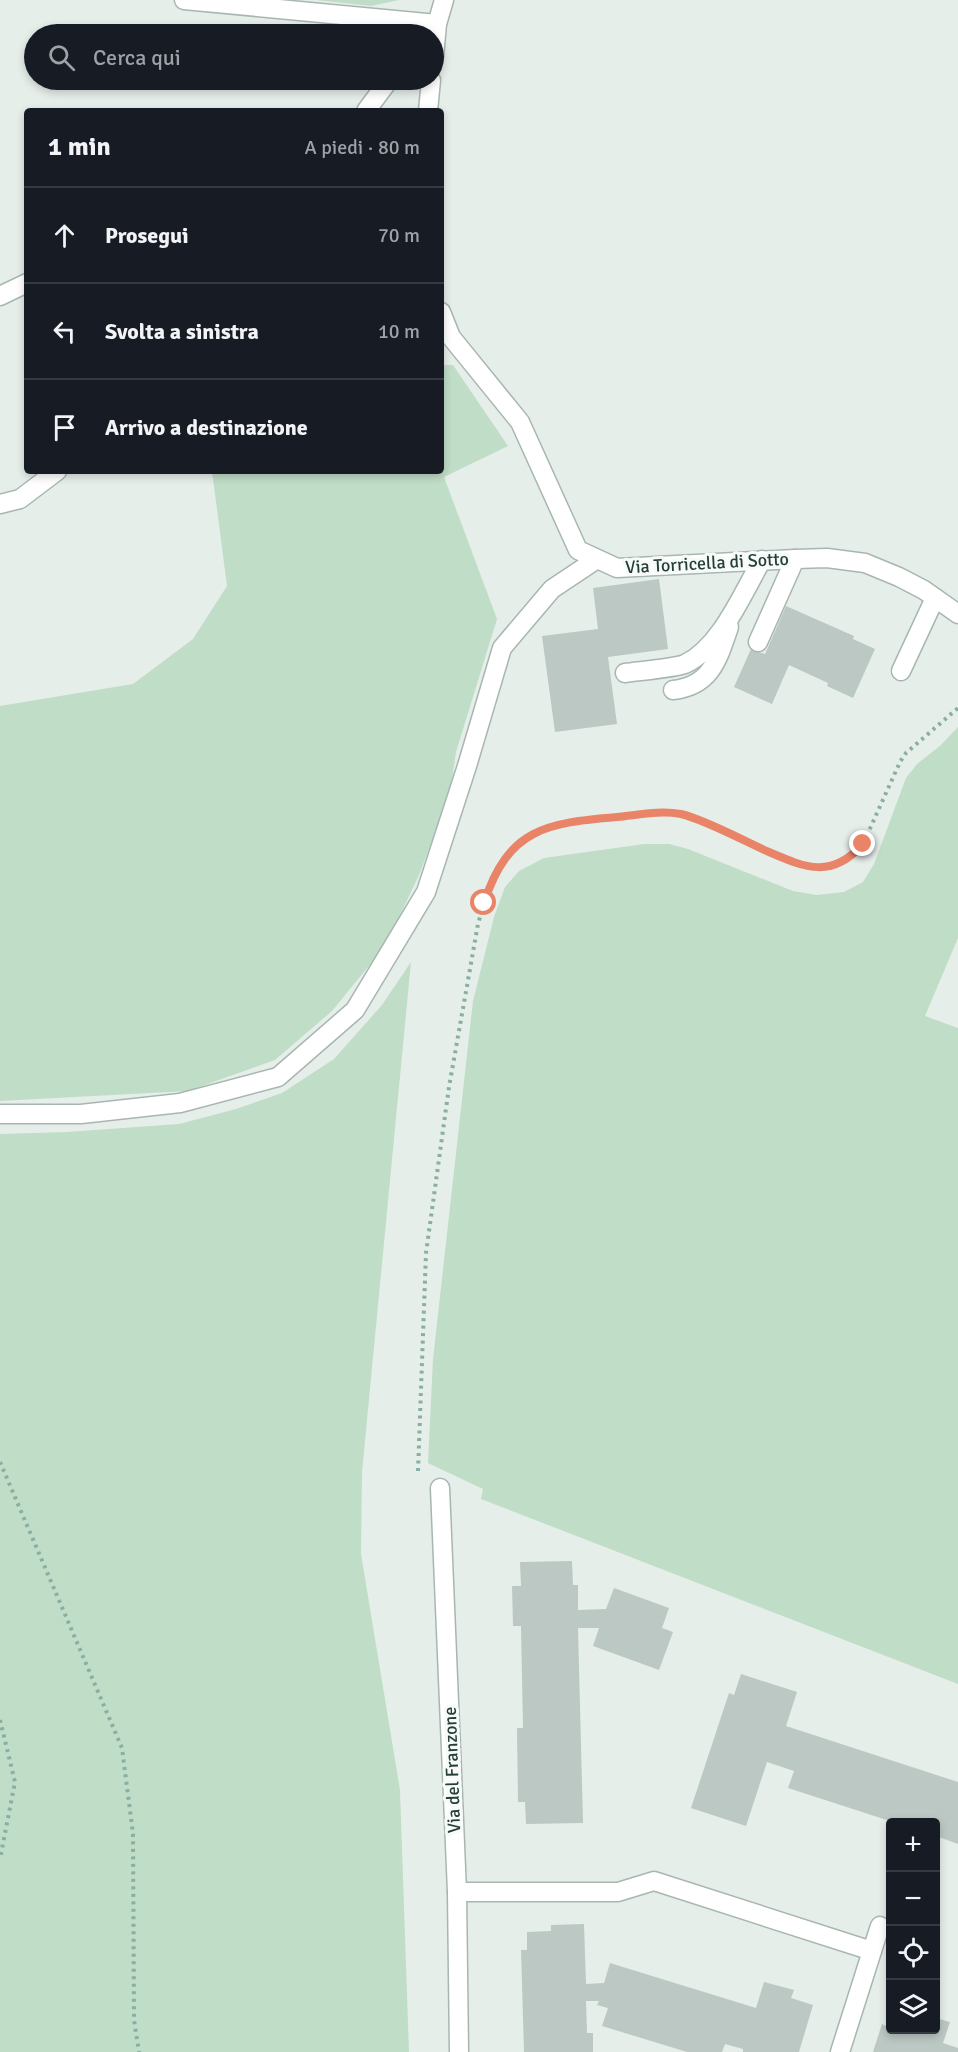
<!DOCTYPE html>
<html lang="it">
<meta charset="utf-8">
<style>
:root{--surface:#171b24;--page:#242831;--text:#f1f3f6;--muted:#9ea1a6;--line:#363941}
body{margin:0;font-family:Signika,sans-serif;background:var(--page);color:var(--text)}
.controls{position:absolute;right:18px;bottom:18px;display:grid;overflow:hidden;border-radius:6px;box-shadow:0 3px 9px #0003}
.controls button{width:54px;height:54px;display:grid;place-items:center;padding:0;border:0;border-bottom:2px solid var(--line);background:var(--surface);color:var(--text);font:30px sans-serif}
.stop{position:absolute;width:18px;height:18px;margin:-14px;border:4px solid #e98468;border-radius:50%;background:#fff}
.stop.end{background:#e98468;border-color:#fff;box-shadow:0 2px 6px #0008}
.list{margin:0;padding:0;list-style:none}
h2{display:flex;justify-content:space-between;align-items:center;height:78px;margin:0;padding:0 24px;font-size:26px}
h2 small{font-size:20px;font-weight:400;color:var(--muted)}
.list li{display:grid;grid-template-columns:39px 1fr auto;gap:18px;align-items:center;box-sizing:border-box;height:96px;padding:0 24px;border-top:2px solid var(--line)}
.list b{display:block;font-size:22px;white-space:nowrap}
.list em{font-size:20px;font-style:normal;color:var(--muted)}
.icon{flex:none;width:33px;height:33px;fill:none;stroke:currentColor;stroke-width:2;stroke-linecap:round;stroke-linejoin:round}
.map{position:relative;flex:none;width:958px;height:2052px;overflow:hidden}
.search{position:absolute;background:var(--surface);box-shadow:0 3px 9px #0003;left:24px;top:24px;width:420px;height:66px;display:flex;align-items:center;gap:15px;box-sizing:border-box;padding:0 21px;border-radius:33px;color:var(--muted);font-size:22px}
.panel{position:absolute;background:var(--surface);box-shadow:0 3px 9px #0003;left:24px;top:108px;width:420px;height:366px;border-radius:6px}
.map>svg:first-child{display:block}
.green{fill:#c0ddc7}
.building{fill:#bbc8c3}
.lines{fill:none;stroke-linecap:round;stroke-linejoin:round}
.minor-casing{stroke:#a8b6b1;stroke-width:21}
.path{stroke:#88afa2;stroke-width:4;stroke-dasharray:3 4.5;stroke-linecap:butt}
.minor{stroke:#fff;stroke-width:18}
.route{stroke:#e98468;stroke-width:8}
.labels{text-anchor:middle;stroke-width:6;stroke-linejoin:round;paint-order:stroke}
.street-label{font-size:18px;fill:#253f37;stroke:#f6faf8}
</style>
<div class="map">
<svg width="958" height="2052" viewBox="0 0 958 2052">
<rect width="100%" height="100%" fill="#e6eeea"/>
<g class="green">
<path d="M316 0H399L371 6Z"/>
<path d="M441 365H453L508 446 444 477 497 619 456 752 450 794 419 875 386 945 332 1011 275 1060 188 1091 0 1101V706L133 684 193 639 227 586 212 471H441Z"/>
<path d="M958 727V938L925 1016 958 1028V1684L481 1499 483 1489 428 1463 433 1359 473 1001 494 917 505 887 519 871 544 858 644 844H669L688 849 793 891 817 895 844 892 863 882 874 864 906 778 917 764 941 745Z"/>
<path d="M411 962 362 1472 361 1554 400 1790 409 2052H0V1134L67 1132 179 1124 236 1109 282 1093 334 1059 382 1005Z"/>
</g>
<g class="building">
<path d="M659 579 668 649 608 657 617 724 555 732 542 636 598 629 593 588Z"/>
<path d="M786 606 854 636 853 639 875 649 853 698 827 686 828 683 789 665 772 704 734 687 751 649 765 654Z"/>
<path d="M572 1561 573 1585H578V1610L606 1609 614 1588 669 1608 662 1628 673 1632 659 1670 593 1646 599 1628H578L583 1823 526 1824 525 1802H518L517 1728H523L521 1626H513L512 1586H521L520 1562Z"/>
<path d="M741 1674 797 1692 786 1726 958 1782V1844L936 1836V1822H893L788 1788 794 1771 767 1762 746 1826 691 1808 729 1693 734 1695Z"/>
<path d="M584 1924 586 1984 604 1983 610 1963 756 2008 764 1982 794 1990 791 1998 813 2005 799 2052H743V2049L725 2044 722 2052H687L602 2026 608 2008 597 2005 599 2001H586L587 2033H593V2052H524L521 1950H527V1932L551 1931V1925Z"/>
<path d="M890 2014V2030H936V2018L950 2022 943 2043 958 2048V2052H873L882 2024 886 2026Z"/>
</g>
<g class="lines">
<defs>
<g id="minor">
<path d="M184 0 437 24"/>
<path d="M434 57 437 24 444 0"/>
<path d="M366 111 389 80"/>
<path d="M428 111 431 80"/>
<path d="M0 296 27 283"/>
<path d="M441 312 451 337 520 422 578 550 617 568 795 559 827 558 865 563 899 577 924 590 958 614"/>
<path d="M0 504 20 499 57 471"/>
<path d="M758 642 795 559"/>
<path d="M901 671 935 598"/>
<path d="M625 673C639 671 675 668 685 664 721 647 743 592 762 560"/>
<path d="M673 690C711 686 718 659 729 627"/>
<path d="M0 1114H81L180 1103 278 1077 355 1010 426 892 467 766 502 648 552 589 597 559"/>
<path d="M440 1488 457 1892 459 2052"/>
<path d="M457 1892H618L654 1881 872 1951 880 1926"/>
<path d="M840 2052 872 1951"/>
</g>
</defs>
<use href="#minor" class="minor-casing"/>
<g class="path">
<path d="M0 1462 122 1748 133 1834 134 2020 139 2052"/>
<path d="M418 1471 426 1253 449 1087 478 924 489 886 501 863 519 843 530 836 554 825 579 820 656 813 682 815 694 819 805 867H827L838 864 856 852 863 844 900 762 906 753 958 708"/>
<path d="M0 1720 15 1782 0 1859"/>
</g>
<use href="#minor" class="minor"/>
</g>
<g class="lines">
<path class="route" d="M484 903C508 828 547 823 617 817 638 815 660 810 681 814 706 820 744 841 769 852 806 868 832 879 863 844"/>
</g>
<g class="labels">
<g class="street-label">
<text transform="translate(707 563) rotate(-3)" y="6">Via Torricella di Sotto</text>
<text transform="translate(452 1770) rotate(-92)" y="6">Via del Franzone</text>
</g>
</g>
</svg>
<div class="controls">
<button>+</button>
<button>−</button>
<button><svg class="icon" aria-label="locate" viewBox="0 0 24 24"><circle cx="12" cy="12" r="6"/><path d="M12 2v4M12 18v4M2 12h4M18 12h4"/></svg></button>
<button><svg class="icon" aria-label="layers" viewBox="0 0 24 24"><path d="M12 4l9 5-9 5-9-5zM3 14l9 5 9-5"/></svg></button>
</div>
<div class="stop" style="left:484px;top:903px"></div>
<div class="stop end" style="left:863px;top:844px"></div>
<div class="search"><svg class="icon" aria-label="search" viewBox="0 0 24 24"><circle cx="10" cy="10" r="6"/><path d="M15 15l6 6"/></svg>Cerca qui</div>
<section class="panel">
<h2>1 min<small>A piedi · 80 m</small></h2>
<ul class="list">
<li><svg class="icon" aria-label="ahead" viewBox="0 0 24 24"><path d="M12 20V5M6 11l6-6 6 6"/></svg><div><b>Prosegui</b></div><em>70 m</em></li>
<li><svg class="icon" aria-label="left" viewBox="0 0 24 24"><path d="M17 20v-9H6M10 6l-5 5 5 5"/></svg><div><b>Svolta a sinistra</b></div><em>10 m</em></li>
<li><svg class="icon" aria-label="arrive" viewBox="0 0 24 24"><path d="M6 21V4h12l-3 4 3 4H6"/></svg><div><b>Arrivo a destinazione</b></div></li>
</ul>
</section>
</div>
